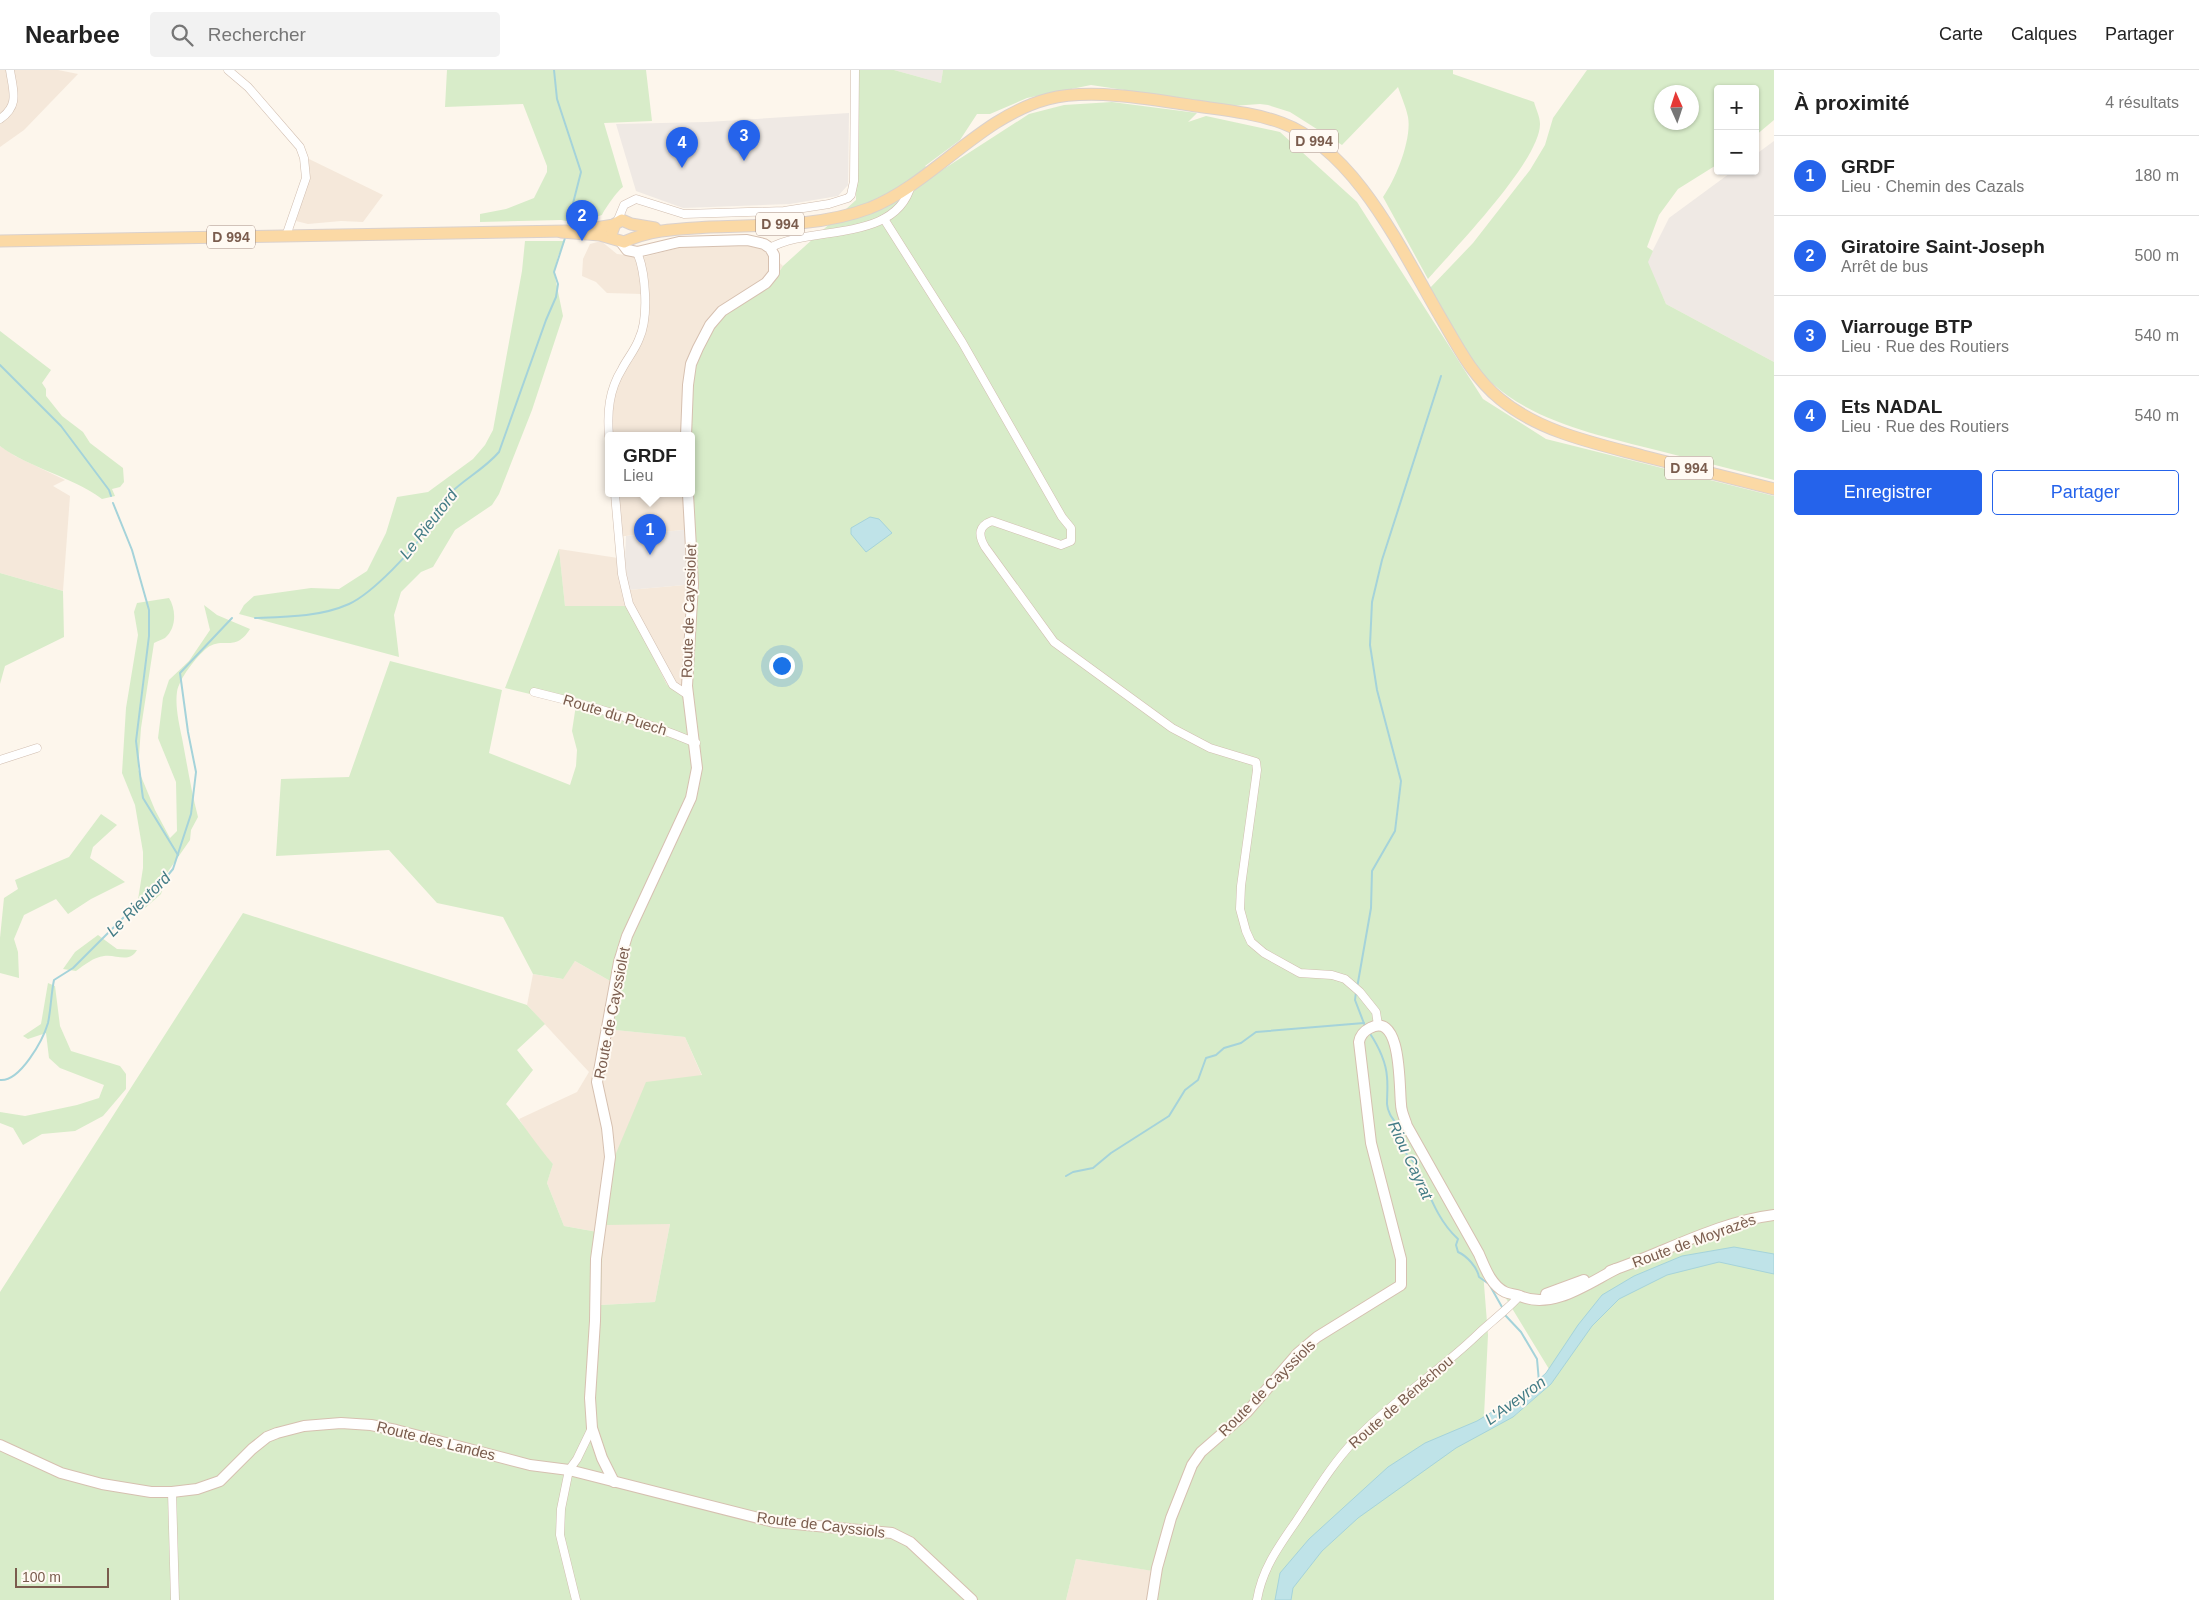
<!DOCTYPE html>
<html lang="fr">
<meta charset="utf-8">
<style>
:root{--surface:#fff;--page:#f2f2f2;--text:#222;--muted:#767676;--line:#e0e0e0;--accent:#2563eb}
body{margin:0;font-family:Arial,sans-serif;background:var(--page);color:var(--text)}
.controls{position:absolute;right:15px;top:15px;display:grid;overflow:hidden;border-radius:5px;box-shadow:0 1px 4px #0004}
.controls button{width:45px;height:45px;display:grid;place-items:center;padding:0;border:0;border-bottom:1px solid var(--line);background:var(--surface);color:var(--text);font:25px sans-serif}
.compass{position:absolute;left:1654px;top:15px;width:45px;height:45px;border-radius:50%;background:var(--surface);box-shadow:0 1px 4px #0004;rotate:357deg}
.scale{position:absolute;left:15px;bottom:12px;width:94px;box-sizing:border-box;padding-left:5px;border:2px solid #7a5c4d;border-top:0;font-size:14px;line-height:18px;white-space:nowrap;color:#7a5c4d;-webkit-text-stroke:4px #fffaf3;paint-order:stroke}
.you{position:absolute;left:781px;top:595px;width:18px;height:18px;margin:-12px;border:4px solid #fff;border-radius:50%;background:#1a73e8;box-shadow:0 0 0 8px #1a73e833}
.badge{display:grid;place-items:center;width:32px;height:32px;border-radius:50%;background:var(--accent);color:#fff;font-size:16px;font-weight:700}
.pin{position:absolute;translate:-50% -41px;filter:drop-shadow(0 1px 2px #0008)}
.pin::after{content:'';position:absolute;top:26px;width:18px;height:15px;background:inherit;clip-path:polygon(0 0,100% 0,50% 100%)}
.popup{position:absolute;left:605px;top:362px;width:90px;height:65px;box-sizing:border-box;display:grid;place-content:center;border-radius:5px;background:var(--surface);filter:drop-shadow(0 1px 4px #0005);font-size:16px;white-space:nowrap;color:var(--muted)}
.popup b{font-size:19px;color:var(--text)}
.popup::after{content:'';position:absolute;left:50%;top:100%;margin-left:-10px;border:10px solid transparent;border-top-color:var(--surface)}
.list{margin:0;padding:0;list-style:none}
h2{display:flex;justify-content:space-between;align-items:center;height:65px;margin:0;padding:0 20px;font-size:21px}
h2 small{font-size:16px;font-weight:400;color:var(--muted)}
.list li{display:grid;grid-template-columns:32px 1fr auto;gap:15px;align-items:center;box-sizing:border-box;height:80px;padding:0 20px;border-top:1px solid var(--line)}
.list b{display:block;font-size:19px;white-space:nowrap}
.list p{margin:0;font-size:16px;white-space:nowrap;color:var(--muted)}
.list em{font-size:16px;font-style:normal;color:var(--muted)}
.actions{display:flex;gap:10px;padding:15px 20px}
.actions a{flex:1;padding:11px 0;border:1px solid var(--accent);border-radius:5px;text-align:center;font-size:18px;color:var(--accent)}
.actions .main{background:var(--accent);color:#fff}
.icon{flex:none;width:28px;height:28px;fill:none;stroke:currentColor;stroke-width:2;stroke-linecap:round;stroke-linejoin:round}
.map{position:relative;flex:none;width:1774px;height:1530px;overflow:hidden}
header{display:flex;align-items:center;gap:30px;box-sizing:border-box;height:70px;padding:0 25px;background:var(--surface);border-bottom:1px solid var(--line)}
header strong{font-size:24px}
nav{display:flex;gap:28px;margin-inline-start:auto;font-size:18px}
.search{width:350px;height:45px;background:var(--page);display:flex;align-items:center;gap:12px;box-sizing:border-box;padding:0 18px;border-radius:5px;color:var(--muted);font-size:19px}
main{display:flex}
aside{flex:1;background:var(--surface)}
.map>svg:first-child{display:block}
.residential{fill:#f5e8da}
.industrial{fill:#efe9e4}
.green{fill:#d8ecc9;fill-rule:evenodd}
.water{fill:#bfe3e8;stroke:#a5d3da}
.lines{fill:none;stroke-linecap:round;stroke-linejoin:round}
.stream{stroke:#a5d3da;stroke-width:2}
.street-casing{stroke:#d1beb0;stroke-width:9}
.secondary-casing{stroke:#d6c0b0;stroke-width:12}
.primary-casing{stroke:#dad1cd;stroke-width:13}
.street{stroke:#fff;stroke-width:8}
.secondary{stroke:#fff;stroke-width:10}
.primary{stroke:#fbd9a5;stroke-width:11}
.labels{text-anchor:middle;stroke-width:4;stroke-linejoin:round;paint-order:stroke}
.shield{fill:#fffaf3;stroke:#a28b7f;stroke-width:1}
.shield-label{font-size:14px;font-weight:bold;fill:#7a5c4d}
.street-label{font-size:15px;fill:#7a5c4d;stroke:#fffaf3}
.water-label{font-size:16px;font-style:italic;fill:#437c86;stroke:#fffaf3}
</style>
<header>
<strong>Nearbee</strong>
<div class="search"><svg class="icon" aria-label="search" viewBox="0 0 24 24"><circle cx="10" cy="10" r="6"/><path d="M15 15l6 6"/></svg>Rechercher</div>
<nav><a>Carte</a><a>Calques</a><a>Partager</a></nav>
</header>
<main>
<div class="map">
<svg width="1774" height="1530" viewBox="0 0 1774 1530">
<rect width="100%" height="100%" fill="#fdf6ec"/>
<g class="residential">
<path d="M0 0H58L78 4 24 60 0 77Z"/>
<path d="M307 88 383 125 363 152 341 151 308 154 296 151 307 116Z"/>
<path d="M601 171 617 184 644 187 686 176 736 173 762 176 783 196 771 214 754 226 689 366H609V400L604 350 606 331 613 310 639 260 642 244V224L607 223 596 212 582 206 583 189 590 174Z"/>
<path d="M0 376 15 386 65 410 53 416 70 426 63 521 0 503Z"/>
<path d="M611 424H690L692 459 616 467Z"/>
<path d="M559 479 618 488 628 520 696 514 692 622 667 615 628 536H565Z"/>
<path d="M575 891 612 912 605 959 685 967 702 1006 614 1088 606 1154H670L655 1232 601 1235 603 1163 564 1156 547 1113 553 1094 537 1077 519 1049 577 1022 589 1002 527 935 533 904 562 909Z"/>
<path d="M1076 1489 1154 1501 1149 1530H1066Z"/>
</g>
<g class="industrial">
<path d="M894 0H943L941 13Z"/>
<path d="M849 43 848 115 838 126 790 134 683 138 636 121 616 54 707 52Z"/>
<path d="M1774 71V292L1666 234 1647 192 1669 148 1733 101H1755V85Z"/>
<path d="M692 459 696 514 628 520 625 489 626 466Z"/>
</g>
<g class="green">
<path d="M447 0H646L652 51 604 53 623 117C618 120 604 140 602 145L589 149 572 150V152L561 150 480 152V144L506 139 534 128 547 102V96L523 34 445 37Z"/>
<path d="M857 0H894L941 13 943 0H1453V4L1534 32C1536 39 1540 47 1540 54 1540 91 1454 179 1428 209L1383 127C1396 109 1412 69 1408 47 1406 37 1401 26 1398 17L1342 75 1290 42 1268 35 1260 34 1232 36 1091 15 1027 28 990 44H977L960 70 925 96 936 104 1029 44 1064 35 1112 32 1197 43 1188 52 1206 46 1280 62 1357 132 1483 329 1546 369 1774 426V1530H1149L1153 1501 1076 1489 1066 1530H0V1222L243 843 527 935 545 954 517 980 533 1000 506 1034C523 1053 536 1075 553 1094L547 1113 564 1156 603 1163 601 1235 655 1232 670 1154 606 1155 614 1088 646 1012 702 1005 685 967 605 959 612 912 575 891 563 909 533 904 503 847 437 833 389 780 276 786 281 709 349 707 390 591 502 620 489 683 570 715 576 696 577 680 572 661 576 635 505 618 559 479 565 536H628L667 615 692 621 691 366H689L691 309 708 267 721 247 771 214 783 196 856 130ZM1482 1189 1549 1299 1551 1314 1513 1347 1484 1346 1488 1265Z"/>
<path d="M1587 0H1774V50L1755 66V19H1718V94L1678 119 1659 145 1647 177 1653 181 1648 192 1666 234 1774 292V410C1735 400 1695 390 1656 380 1602 366 1534 352 1492 313 1465 288 1449 249 1430 218L1473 173 1530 100 1545 75 1553 48ZM1662 22H1692V52H1662Z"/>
<path d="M525 171H565L558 186 554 202 563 246 532 340 499 424 492 435 455 460 433 497 421 502 401 522 394 545 399 587 239 544 244 535 254 526 311 518 339 519 367 501 386 463 397 427 428 422 473 389 485 375 493 360 522 201Z"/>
<path d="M0 261 51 300 42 313 46 319V326L62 346 83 362 90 373 123 398 124 412 120 417 112 419 115 426 102 429C71 406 31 399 0 376Z"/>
<path d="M0 503 63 521 64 567 5 596 0 614Z"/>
<path d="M169 528C176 539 177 558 165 568 162 570 157 571 154 573L141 658 138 699 155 740 170 768 177 761 176 712 158 668 163 628 169 610 189 591 210 560 204 535 217 545 250 559C235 583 223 566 207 578 196 587 179 609 177 622 175 636 179 653 182 668 187 694 191 720 198 747L191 760 190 770 167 803 161 824 145 838 137 836 143 798V782L135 735 122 703 126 638 138 565 134 542 137 533Z"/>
<path d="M101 744 117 755 93 777 90 788 125 812 91 829 68 844 56 829 24 845 14 869 18 882 19 908 0 903V868L4 828 18 819 15 810 69 787Z"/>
<path d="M98 865 117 879 137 880C129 894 116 884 104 886 94 887 84 895 76 901L63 899 75 882Z"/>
<path d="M48 913 55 916 60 956 71 981 120 996 126 1004V1019L103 1046 75 1061 42 1064 23 1075 13 1058 0 1053V1042L25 1046 77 1035 99 1028 104 1015 60 998 49 988 46 963 28 969 23 966 41 954Z"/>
</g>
<g class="water">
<path d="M870 447 879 449 892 463 866 482 851 464V458Z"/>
<path d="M1734 1177 1774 1184V1204L1719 1192 1667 1205 1619 1229 1592 1256 1551 1314 1513 1347 1456 1378 1358 1448 1322 1481 1293 1518 1291 1530H1275L1280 1503 1309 1469 1388 1397 1425 1373 1477 1351 1525 1322 1546 1303 1578 1255 1602 1225 1634 1206 1682 1186Z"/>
</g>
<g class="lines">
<g class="stream">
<path d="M554 0 557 29 581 102 568 153"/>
<path d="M0 295 61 356 109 420 111 426"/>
<path d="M113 433 132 480 149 540V566L136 671 142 721 143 728 178 785"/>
<path d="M255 548C286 547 320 547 349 534 373 523 413 480 428 458 433 451 434 441 439 435 456 413 482 402 499 382L546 250 556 227 558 214 554 202 565 168"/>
<path d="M1357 918 1371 838 1372 801 1395 761 1401 711 1377 620 1370 575 1372 532 1382 490 1441 306"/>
<path d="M1356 922 1355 930 1365 956"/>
<path d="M1369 962C1377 974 1386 992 1387 1007 1388 1016 1387 1025 1387 1034 1388 1047 1398 1053 1403 1064 1405 1069 1403 1074 1404 1079 1406 1087 1414 1090 1417 1097 1429 1123 1437 1150 1458 1169L1456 1175 1458 1182C1467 1186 1477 1197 1479 1207L1489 1214 1502 1237"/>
<path d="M0 1010C20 1012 43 970 48 953 51 939 51 924 54 910L73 898 130 841 149 828 173 799 191 744 196 702 188 662 180 603 232 548"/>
<path d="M1066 1106 1073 1102 1093 1098 1111 1083 1169 1046 1185 1020 1198 1010 1206 988 1216 985 1224 978 1241 973 1256 962 1364 953"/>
<path d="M1505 1245 1521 1262 1537 1289 1539 1312"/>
</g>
<defs>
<g id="street">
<path d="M228 0 248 17 300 77 304 88 306 108 286 166"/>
<path d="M0 49C20 35 13 21 10 0"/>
<path d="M884 149 962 272 1062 447 1071 458V471L1061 475 992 451C978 456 978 465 985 477L1054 572 1172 658 1210 678 1256 692 1257 700 1241 816 1240 839 1246 861 1251 872 1264 883 1300 903 1332 905 1345 909 1360 922 1376 942 1378 955"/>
<path d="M617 152 624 135 636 129 684 144 784 141 829 134 848 128 851 125 854 111 855 0"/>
<path d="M770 178C811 155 896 173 911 115"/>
<path d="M609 366C607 342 609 320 622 299 627 289 635 280 639 269 649 248 646 203 637 182"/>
<path d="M615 424 622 504 629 534 673 615 688 625"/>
<path d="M534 622C591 636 641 650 696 673"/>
<path d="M0 690 37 678"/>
<path d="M172 1422 175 1530"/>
<path d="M576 1530 560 1465 561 1439 569 1400 577 1389 592 1358"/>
<path d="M1257 1530C1262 1499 1279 1476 1297 1450 1315 1423 1332 1394 1355 1370 1392 1331 1439 1302 1478 1264 1485 1257 1517 1231 1519 1226"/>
</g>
<g id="secondary">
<path d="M621 172 627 180 637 182 679 172 747 170 764 174 770 178 774 185V203L766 213 722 241 710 255 698 278 691 294 688 315 686 366"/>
<path d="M1610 1201C1664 1183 1717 1152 1774 1145"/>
<path d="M1546 1224 1584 1210"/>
<path d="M0 1375 61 1403 102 1414 151 1422H172L197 1419 220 1411 252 1379 267 1367 277 1363 304 1356 341 1353 371 1355 396 1360 530 1395 569 1400 774 1452 892 1463 910 1472 972 1530"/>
<path d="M614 1412 602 1388 592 1358 590 1328 595 1251 596 1189 610 1087 607 1058 597 1012 619 892 627 866 691 728 697 698 687 616 693 514 688 424"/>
<path d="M1152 1530 1157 1498 1171 1448 1192 1395 1201 1382 1247 1342 1298 1283 1317 1267 1401 1215V1189L1371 1073 1359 972C1360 966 1364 961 1370 958 1402 941 1399 1017 1401 1034 1401 1042 1405 1049 1407 1056L1479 1184C1485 1198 1491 1215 1505 1222 1509 1224 1515 1224 1520 1226 1552 1240 1587 1214 1616 1199"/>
</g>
<g id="primary">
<path d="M589 159 614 155"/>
<path d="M561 162 600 165 624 172C652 159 679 159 710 157 762 155 820 157 870 138 934 112 980 47 1048 29 1090 18 1152 29 1196 36 1224 40 1255 43 1282 53 1357 81 1402 182 1441 248 1458 277 1473 307 1500 329 1540 362 1594 373 1643 386 1687 397 1730 408 1774 419"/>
<path d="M612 162 615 154 622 150 631 154 655 158"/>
<path d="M0 171 568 161"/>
</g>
</defs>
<use href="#street" class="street-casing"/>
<use href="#secondary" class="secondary-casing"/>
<use href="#primary" class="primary-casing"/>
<use href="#street" class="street"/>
<use href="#secondary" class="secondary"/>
<use href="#primary" class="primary"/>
</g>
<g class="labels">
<g class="shield">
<rect x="1290" y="59.5" width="48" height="23" rx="4"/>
<rect x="756" y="142.5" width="48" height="23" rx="4"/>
<rect x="207" y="155.5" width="48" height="23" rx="4"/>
<rect x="1665" y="386.5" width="48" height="23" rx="4"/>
</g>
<g class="shield-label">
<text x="1314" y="76">D 994</text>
<text x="780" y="159">D 994</text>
<text x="231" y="172">D 994</text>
<text x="1689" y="403">D 994</text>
</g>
<g class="street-label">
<text transform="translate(689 541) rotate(-88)" y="5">Route de Cayssiolet</text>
<text transform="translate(615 645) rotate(17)" y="5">Route du Puech</text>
<text transform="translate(612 943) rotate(-79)" y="5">Route de Cayssiolet</text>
<text transform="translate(1694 1171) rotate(-20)" y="5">Route de Moyrazès</text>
<text transform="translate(1267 1318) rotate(-45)" y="5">Route de Cayssiols</text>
<text transform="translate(1401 1332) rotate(-41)" y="5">Route de Bénéchou</text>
<text transform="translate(436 1371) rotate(14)" y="5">Route des Landes</text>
<text transform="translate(821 1455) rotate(7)" y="5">Route de Cayssiols</text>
</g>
<g class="water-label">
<text transform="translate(428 454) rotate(-52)" y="6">Le Rieutord</text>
<text transform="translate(138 834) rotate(-45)" y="6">Le Rieutord</text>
<text transform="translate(1411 1090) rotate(65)" y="6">Riou Cayrat</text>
<text transform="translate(1515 1330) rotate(-36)" y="6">L'Aveyron</text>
</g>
</g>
</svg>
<div class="controls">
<button>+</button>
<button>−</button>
</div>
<svg class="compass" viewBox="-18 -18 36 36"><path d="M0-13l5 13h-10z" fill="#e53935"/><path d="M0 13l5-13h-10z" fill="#767676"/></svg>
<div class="scale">100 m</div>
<div class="you"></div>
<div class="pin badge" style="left:650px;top:485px">1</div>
<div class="popup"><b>GRDF</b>Lieu</div>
<div class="pin badge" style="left:582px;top:171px">2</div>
<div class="pin badge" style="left:744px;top:91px">3</div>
<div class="pin badge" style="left:682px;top:98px">4</div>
</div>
<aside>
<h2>À proximité<small>4 résultats</small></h2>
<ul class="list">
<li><span class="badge">1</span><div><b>GRDF</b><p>Lieu · Chemin des Cazals</p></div><em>180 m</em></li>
<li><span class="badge">2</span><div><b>Giratoire Saint-Joseph</b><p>Arrêt de bus</p></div><em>500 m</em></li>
<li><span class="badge">3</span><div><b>Viarrouge BTP</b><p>Lieu · Rue des Routiers</p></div><em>540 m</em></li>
<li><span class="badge">4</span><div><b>Ets NADAL</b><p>Lieu · Rue des Routiers</p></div><em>540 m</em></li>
</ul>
<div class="actions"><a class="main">Enregistrer</a><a>Partager</a></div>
</aside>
</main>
